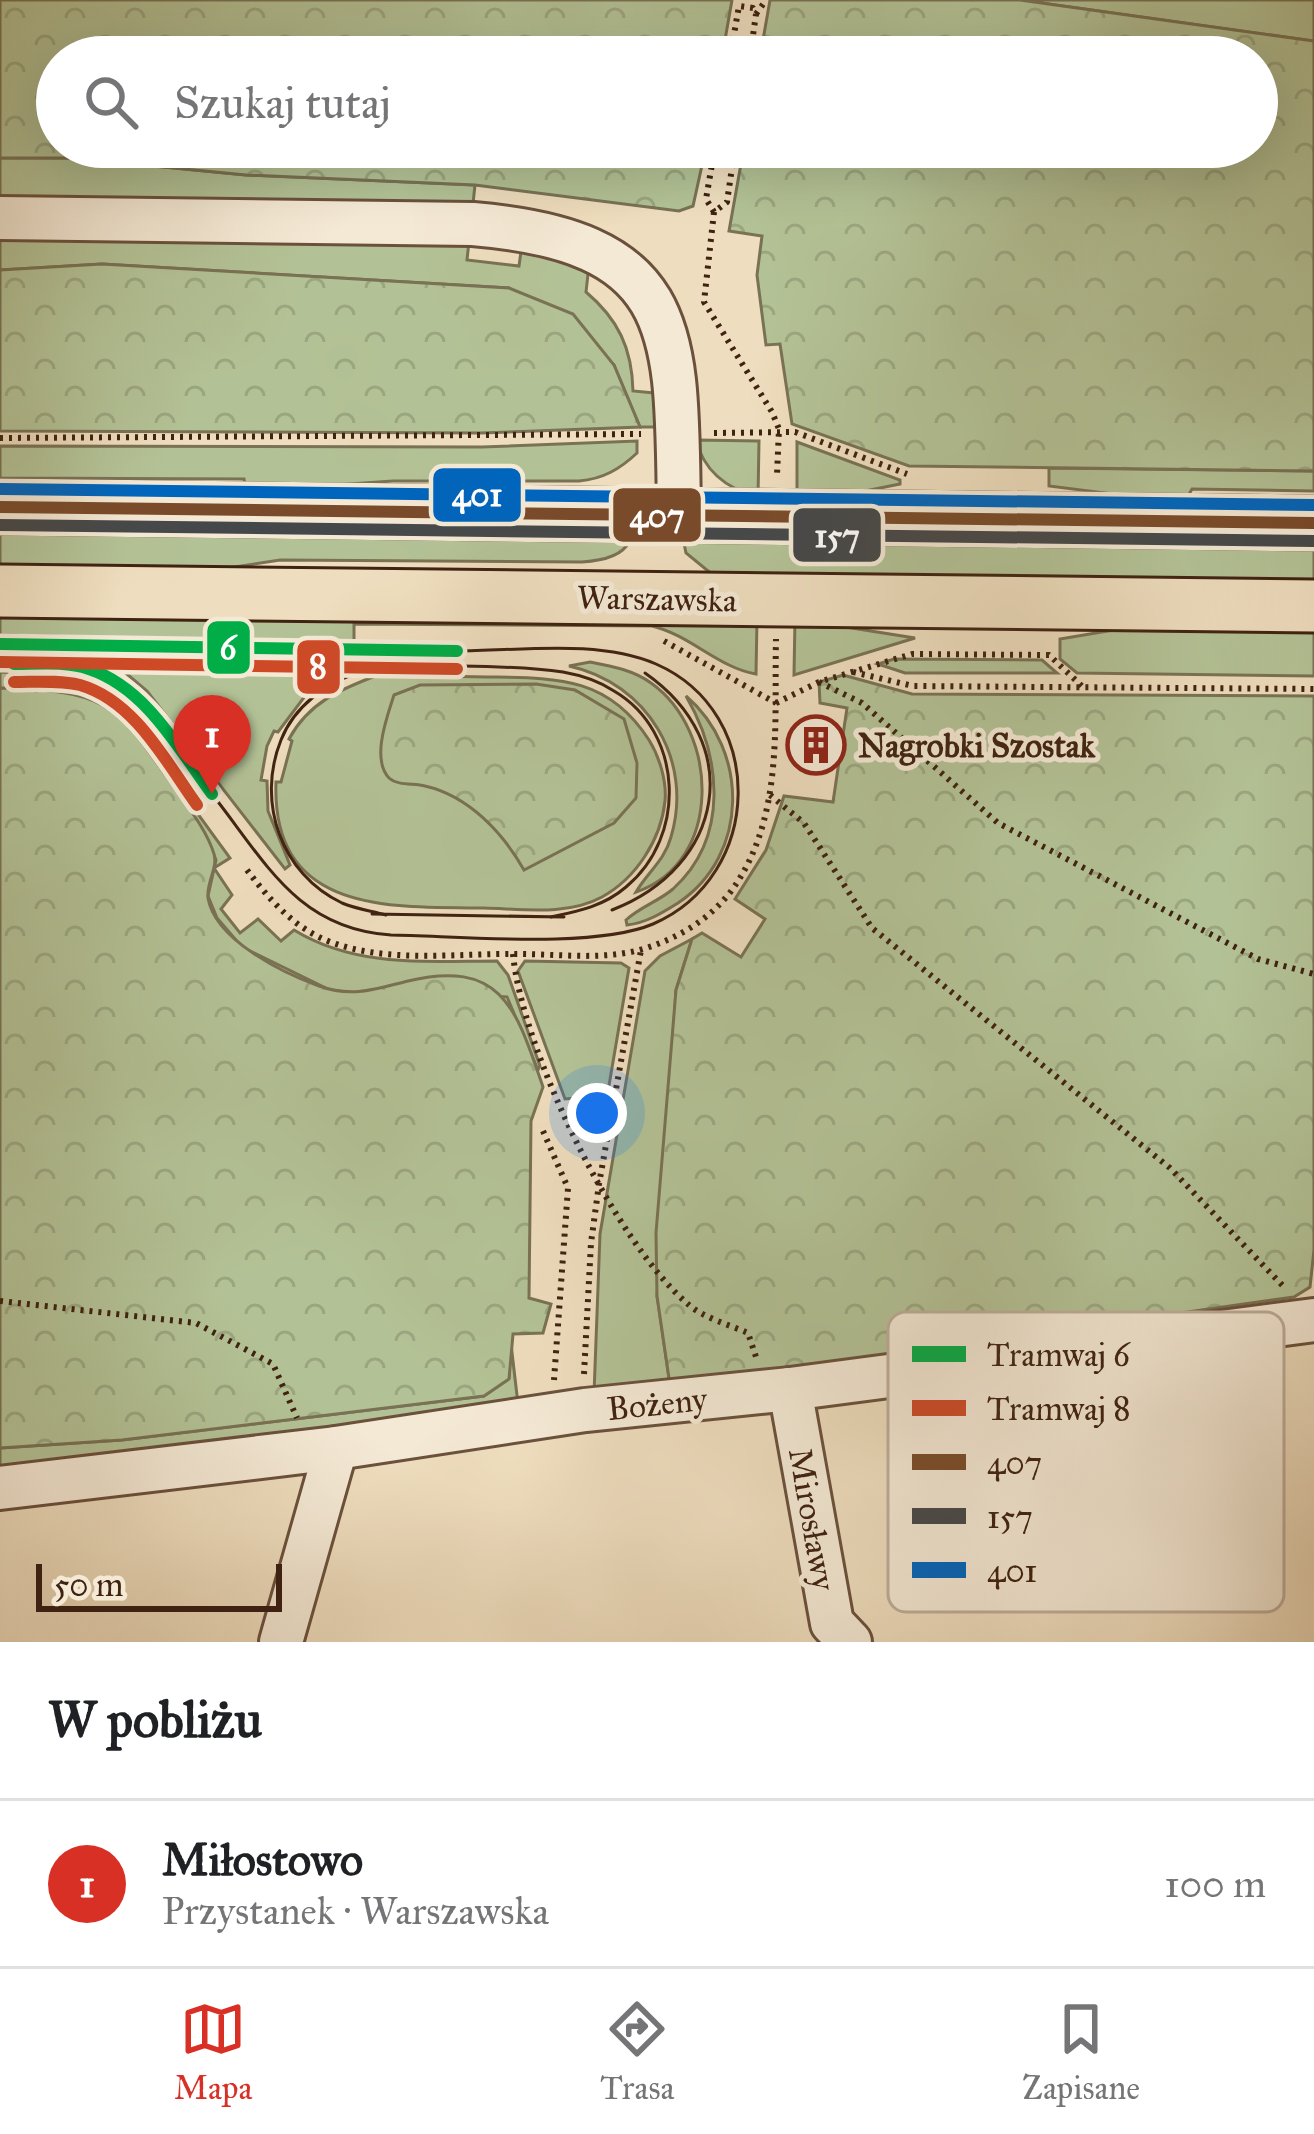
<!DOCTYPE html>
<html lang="pl">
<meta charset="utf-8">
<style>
:root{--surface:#fff;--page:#f6f6f6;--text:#202124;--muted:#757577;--line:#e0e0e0;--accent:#d93025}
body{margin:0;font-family:"IM FELL Great Primer",serif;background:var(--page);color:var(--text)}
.scale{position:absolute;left:36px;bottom:30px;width:246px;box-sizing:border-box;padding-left:12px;border:6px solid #3f2211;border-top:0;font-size:33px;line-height:42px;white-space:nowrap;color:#3f2211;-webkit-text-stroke:9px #f4e9d5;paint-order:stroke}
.you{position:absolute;left:597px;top:1113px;width:42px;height:42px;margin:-30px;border:9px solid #fff;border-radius:50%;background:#1a73e8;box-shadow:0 0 0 18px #1a73e833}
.badge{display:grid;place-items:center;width:78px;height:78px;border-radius:50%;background:var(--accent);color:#fff;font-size:39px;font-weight:700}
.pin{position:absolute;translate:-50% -99px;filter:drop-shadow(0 3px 6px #0008)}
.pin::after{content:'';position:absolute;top:63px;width:42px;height:36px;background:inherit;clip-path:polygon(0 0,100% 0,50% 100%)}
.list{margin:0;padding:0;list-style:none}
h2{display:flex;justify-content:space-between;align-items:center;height:156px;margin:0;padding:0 48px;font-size:51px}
h2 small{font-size:39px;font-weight:400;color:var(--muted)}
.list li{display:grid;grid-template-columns:78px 1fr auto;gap:36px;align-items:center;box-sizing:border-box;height:168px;padding:0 48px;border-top:3px solid var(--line)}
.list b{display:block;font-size:45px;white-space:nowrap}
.list p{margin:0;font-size:39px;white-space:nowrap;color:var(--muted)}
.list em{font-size:39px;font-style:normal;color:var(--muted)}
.icon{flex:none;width:66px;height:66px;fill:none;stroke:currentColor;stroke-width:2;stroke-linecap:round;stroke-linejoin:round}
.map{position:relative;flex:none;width:1314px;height:1642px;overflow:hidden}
.search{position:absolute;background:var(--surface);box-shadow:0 12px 48px #0002;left:36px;right:36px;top:36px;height:132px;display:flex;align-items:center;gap:30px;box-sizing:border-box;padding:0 42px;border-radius:66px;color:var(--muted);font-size:45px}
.sheet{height:324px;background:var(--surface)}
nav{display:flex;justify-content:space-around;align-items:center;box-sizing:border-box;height:168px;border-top:3px solid var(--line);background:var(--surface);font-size:33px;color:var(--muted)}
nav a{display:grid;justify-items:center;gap:6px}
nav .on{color:var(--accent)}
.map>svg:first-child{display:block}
.green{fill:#b3c296;stroke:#797254;stroke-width:3}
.forest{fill:url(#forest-crowns);stroke:#797254;stroke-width:3}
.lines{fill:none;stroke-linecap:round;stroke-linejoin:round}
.minor-casing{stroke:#6b513c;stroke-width:48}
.major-casing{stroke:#3f2211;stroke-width:57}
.path{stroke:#3f2211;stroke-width:6;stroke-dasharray:3 6;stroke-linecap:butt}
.minor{stroke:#f4e9d5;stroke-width:42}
.major{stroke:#eeddbe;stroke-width:51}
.tram{stroke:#3f2211;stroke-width:3}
.bus-1-casing{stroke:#f4e9d5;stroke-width:21}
.bus-2-casing{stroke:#f4e9d5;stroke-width:21}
.bus-3-casing{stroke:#f4e9d5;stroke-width:21}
.bus-1{stroke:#7a4b2a;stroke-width:12}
.bus-2{stroke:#45484a;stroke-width:12}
.bus-3{stroke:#0065bd;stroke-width:12}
.tram-1-casing{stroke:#f4e9d5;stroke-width:21}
.tram-2-casing{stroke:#f4e9d5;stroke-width:21}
.tram-1{stroke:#00ad46;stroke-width:12}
.tram-2{stroke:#ce4a27;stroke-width:12}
.labels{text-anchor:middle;stroke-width:10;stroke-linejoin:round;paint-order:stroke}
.street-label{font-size:33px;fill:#3f2211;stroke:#f4e9d5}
.poi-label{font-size:33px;font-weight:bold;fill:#3f2211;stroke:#f4e9d5;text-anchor:start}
.key{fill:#f4e9d5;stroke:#bead9a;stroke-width:3}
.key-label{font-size:33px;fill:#3f2211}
.line-badge{stroke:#f4e9d5;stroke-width:4.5}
.badge-label{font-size:33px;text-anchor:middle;font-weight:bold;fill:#fff}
</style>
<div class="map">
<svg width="1314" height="1642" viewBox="0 0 1314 1642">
<defs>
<pattern id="forest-crowns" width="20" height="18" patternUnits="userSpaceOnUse" patternTransform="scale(3)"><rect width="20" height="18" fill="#b3c296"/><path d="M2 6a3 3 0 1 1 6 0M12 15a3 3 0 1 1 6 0" fill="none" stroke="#9ba680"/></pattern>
</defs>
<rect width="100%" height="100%" fill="#eeddbe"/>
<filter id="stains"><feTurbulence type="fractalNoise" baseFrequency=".00167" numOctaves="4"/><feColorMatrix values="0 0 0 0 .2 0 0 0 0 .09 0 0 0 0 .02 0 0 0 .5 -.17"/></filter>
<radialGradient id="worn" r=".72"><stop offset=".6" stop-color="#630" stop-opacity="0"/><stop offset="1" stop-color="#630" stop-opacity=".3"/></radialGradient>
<g class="green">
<path d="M1020 0H1314V41H1313Z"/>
<path d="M0 158H71L246 175 475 185 467 260 519 266 522 244 589 265 586 292C618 319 632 348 633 391L654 393 660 399 656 427H640L614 365 509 288 102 264 0 270Z"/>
<path d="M696 440 759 441 758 497C728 489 704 472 696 440Z"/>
<path d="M637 441V453C620 469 603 479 579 481H393L246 491 244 479 0 478V446L482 447Z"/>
<path d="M797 442 900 480V484L835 497 797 498Z"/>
<path d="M1049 468 1314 471V491L1192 489 1184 503 1049 486Z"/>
<path d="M0 525 628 537 629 542C621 558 598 561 582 562L280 560 208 571 0 573Z"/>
<path d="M682 534 1314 542V587L719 580 686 553Z"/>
<path d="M0 609 757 619 756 674C719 668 690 635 652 626L354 624V643L0 635Z"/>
<path d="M795 619 915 638 794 675Z"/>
<path d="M1155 623 1314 628V676L1077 673 1060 659V639Z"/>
<path d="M159 655 162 672 333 675 305 696 278 732 274 731 267 746 261 780 267 781 268 811 290 865 285 869 147 691 121 669 122 655Z"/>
<path d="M894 659 1042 660 1057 673H905L878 664Z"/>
<path d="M590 662C611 666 633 670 651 683 719 731 724 862 636 892 647 873 665 860 671 837 694 760 647 683 569 666Z"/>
<path d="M0 672C75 673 103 674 154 732L144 740 230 858 214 868 232 895 221 909 240 933 258 919 281 941 294 930C356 968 427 961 497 961L508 975 540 1066 538 1070 507 997 384 989 361 994 330 990 242 947 217 918 208 896 216 860 204 832 121 716 81 695 0 688Z"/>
<path d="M378 675C415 676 451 676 488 677 556 678 608 676 649 740 659 756 667 781 665 801 661 840 636 878 602 897 567 916 523 909 484 908 390 907 271 914 276 782H281L292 741 289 739C309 702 341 689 378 675Z"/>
<path d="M686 696C749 750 750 855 678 903 662 913 646 923 627 925L626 920C640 907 659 901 673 889 730 837 721 756 686 696Z"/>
<path d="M692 939 676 990 657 1296 670 1385 594 1394 600 1234 645 971 660 956Z"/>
<path d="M525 961 621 963 629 968 606 1103 586 1097 565 1099 518 971Z"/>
<path d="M511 1344 518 1404 0 1470V1448L122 1440 484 1396 509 1378Z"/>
</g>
<g class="forest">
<path d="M0 0H732L722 57H57V147H706L693 206 679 211 475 185 246 175 71 158H0Z"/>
<path d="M770 0H1020L1314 41V471L909 466 792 424 780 344 766 345 757 275 762 236 729 231 744 147H1257V57H760Z"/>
<path d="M102 264 509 288 573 314 614 365 640 427 481 433 0 431V270Z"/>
<path d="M843 675 912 694 1314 696V1250L1310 1287 1294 1297 670 1385 657 1296 656 1233 676 990 692 939 702 933 741 957 765 919 735 899 766 850 784 796 833 802 847 708 820 703 819 682Z"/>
<path d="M536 684 575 690 624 719 637 763 636 798 614 823 524 870C503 833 469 796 425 786 414 783 398 786 389 778 371 759 387 717 394 695L420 685Z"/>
<path d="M0 688C104 692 112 698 171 783 186 805 206 828 214 854 218 868 206 883 208 898 215 940 283 973 319 986 352 998 376 989 408 981 504 958 517 1012 543 1087L531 1121 529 1298 551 1304 543 1333 513 1334 509 1379 484 1396 122 1440 0 1448Z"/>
</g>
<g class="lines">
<defs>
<g id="minor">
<path d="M0 218 473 224C686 242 676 334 679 515"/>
<path d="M790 1389 832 1623 850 1642"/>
<path d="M0 1488 336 1448 585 1410 790 1389 1314 1320"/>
<path d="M281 1642 336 1448"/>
</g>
<g id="major">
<path d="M0 507 1314 523"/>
<path d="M0 591 1314 606"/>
</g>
</defs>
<use href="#minor" class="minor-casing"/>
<use href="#major" class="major-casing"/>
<g class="path">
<path d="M756 14 766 0"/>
<path d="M730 57 739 6 753 8 756 14 750 57"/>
<path d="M735 147 727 202 714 212 704 302 772 412 779 429 777 475"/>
<path d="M714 212 706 199 715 147"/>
<path d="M714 433 795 432 907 474"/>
<path d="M0 438 641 434"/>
<path d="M664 641 776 703"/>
<path d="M853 672 913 686 1314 689"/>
<path d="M819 682 862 703 998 823 1258 959 1314 974"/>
<path d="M776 703 819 682 912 654 1049 655 1085 689"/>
<path d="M770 795 804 823 872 928 1170 1168 1284 1287"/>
<path d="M247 870C269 899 293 927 328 941 386 964 458 953 519 954 560 954 606 961 646 948 681 937 713 917 734 887 784 815 774 723 776 639"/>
<path d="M513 954C522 1050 615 1243 689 1305 704 1318 730 1325 748 1333L756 1357"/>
<path d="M543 1131 568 1188 554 1380"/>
<path d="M0 1301 196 1323 273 1364 297 1418"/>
<path d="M584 1374 591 1243 599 1184 641 950"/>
</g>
<use href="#minor" class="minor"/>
<use href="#major" class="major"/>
<g class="tram">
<path d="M163 665 358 667"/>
<path d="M212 794C265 861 297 929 391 935 459 936 594 949 653 924 764 876 768 713 656 664 597 639 520 651 457 651"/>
<path d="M612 910C724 867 747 744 645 673"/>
<path d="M372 914 564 917"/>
<path d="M386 915C372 911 356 909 342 903 281 874 256 802 281 740 294 707 327 681 362 672 400 662 522 666 563 672 580 675 599 681 614 691 684 732 687 837 626 887 604 906 579 911 551 917"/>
</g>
<defs>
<path id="bus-1" d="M0 507 1314 523"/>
<path id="bus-2" d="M0 525 1314 541"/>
<path id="bus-3" d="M0 489 1314 505"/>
</defs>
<use href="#bus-1" class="bus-1-casing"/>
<use href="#bus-2" class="bus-2-casing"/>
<use href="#bus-3" class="bus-3-casing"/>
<use href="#bus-1" class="bus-1"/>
<use href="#bus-2" class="bus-2"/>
<use href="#bus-3" class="bus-3"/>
<defs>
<g id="tram-1">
<path d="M0 644 457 651"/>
<path d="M14 664C38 664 65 661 89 669 146 688 178 748 212 794"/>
</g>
<g id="tram-2">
<path d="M0 662 457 669"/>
<path d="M14 682C36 682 59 680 80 685 135 701 166 762 197 805"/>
</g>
</defs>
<use href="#tram-1" class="tram-1-casing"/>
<use href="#tram-2" class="tram-2-casing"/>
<use href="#tram-1" class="tram-1"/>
<use href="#tram-2" class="tram-2"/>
</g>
<defs>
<symbol id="building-ring" viewBox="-11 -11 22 22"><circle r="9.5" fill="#f4e9d5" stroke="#8f2418" stroke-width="1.5"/><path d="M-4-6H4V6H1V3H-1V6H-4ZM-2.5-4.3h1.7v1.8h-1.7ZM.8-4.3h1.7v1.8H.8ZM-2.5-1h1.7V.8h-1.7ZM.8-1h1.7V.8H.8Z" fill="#8f2418"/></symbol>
</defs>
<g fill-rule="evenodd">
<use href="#building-ring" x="783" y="712" width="66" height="66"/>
</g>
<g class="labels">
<g class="street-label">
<text transform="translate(657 598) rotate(1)" y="12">Warszawska</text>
<text transform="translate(657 1403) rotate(-6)" y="12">Bożeny</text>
<text transform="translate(813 1519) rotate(80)" y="12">Mirosławy</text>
</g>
<g class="poi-label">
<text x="858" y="757">Nagrobki Szostak</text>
</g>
</g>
<rect x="888" y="1312" width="396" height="300" rx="18" class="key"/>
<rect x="912" y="1346" width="54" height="16" fill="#00ad46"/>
<rect x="912" y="1400" width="54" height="16" fill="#ce4a27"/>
<rect x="912" y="1454" width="54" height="16" fill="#7a4b2a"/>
<rect x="912" y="1508" width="54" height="16" fill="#45484a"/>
<rect x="912" y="1562" width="54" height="16" fill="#0065bd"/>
<g class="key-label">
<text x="987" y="1366">Tramwaj 6</text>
<text x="987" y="1420">Tramwaj 8</text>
<text x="987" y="1474">407</text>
<text x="987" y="1528">157</text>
<text x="987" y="1582">401</text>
</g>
<g class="line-badge">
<rect x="431" y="466" width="92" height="58" rx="12" fill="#0065bd"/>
<rect x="611" y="486" width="92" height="58" rx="12" fill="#7a4b2a"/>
<rect x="791" y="506" width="92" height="58" rx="12" fill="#45484a"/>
<rect x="205" y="619" width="47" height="57" rx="12" fill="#00ad46"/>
<rect x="295" y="638" width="47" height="58" rx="12" fill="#ce4a27"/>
</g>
<g class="badge-label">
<text x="477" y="506">401</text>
<text x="657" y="527">407</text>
<text x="837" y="547">157</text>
<text x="228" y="659">6</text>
<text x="318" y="678">8</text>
</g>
<rect width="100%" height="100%" filter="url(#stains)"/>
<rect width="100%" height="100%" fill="url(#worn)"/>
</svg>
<div class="scale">50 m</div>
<div class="you"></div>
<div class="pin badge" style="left:212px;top:794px">1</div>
<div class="search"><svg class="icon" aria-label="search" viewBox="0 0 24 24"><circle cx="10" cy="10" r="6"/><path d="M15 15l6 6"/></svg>Szukaj tutaj</div>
</div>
<section class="sheet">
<h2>W pobliżu<small></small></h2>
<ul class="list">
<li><span class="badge">1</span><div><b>Miłostowo</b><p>Przystanek · Warszawska</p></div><em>100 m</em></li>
</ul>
</section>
<nav>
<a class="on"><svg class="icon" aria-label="map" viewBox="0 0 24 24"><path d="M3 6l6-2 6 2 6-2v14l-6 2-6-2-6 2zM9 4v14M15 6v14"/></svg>Mapa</a>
<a><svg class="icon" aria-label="directions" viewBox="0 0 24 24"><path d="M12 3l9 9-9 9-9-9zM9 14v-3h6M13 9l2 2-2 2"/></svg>Trasa</a>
<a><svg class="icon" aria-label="saved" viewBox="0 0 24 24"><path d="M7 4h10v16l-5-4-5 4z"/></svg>Zapisane</a>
</nav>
